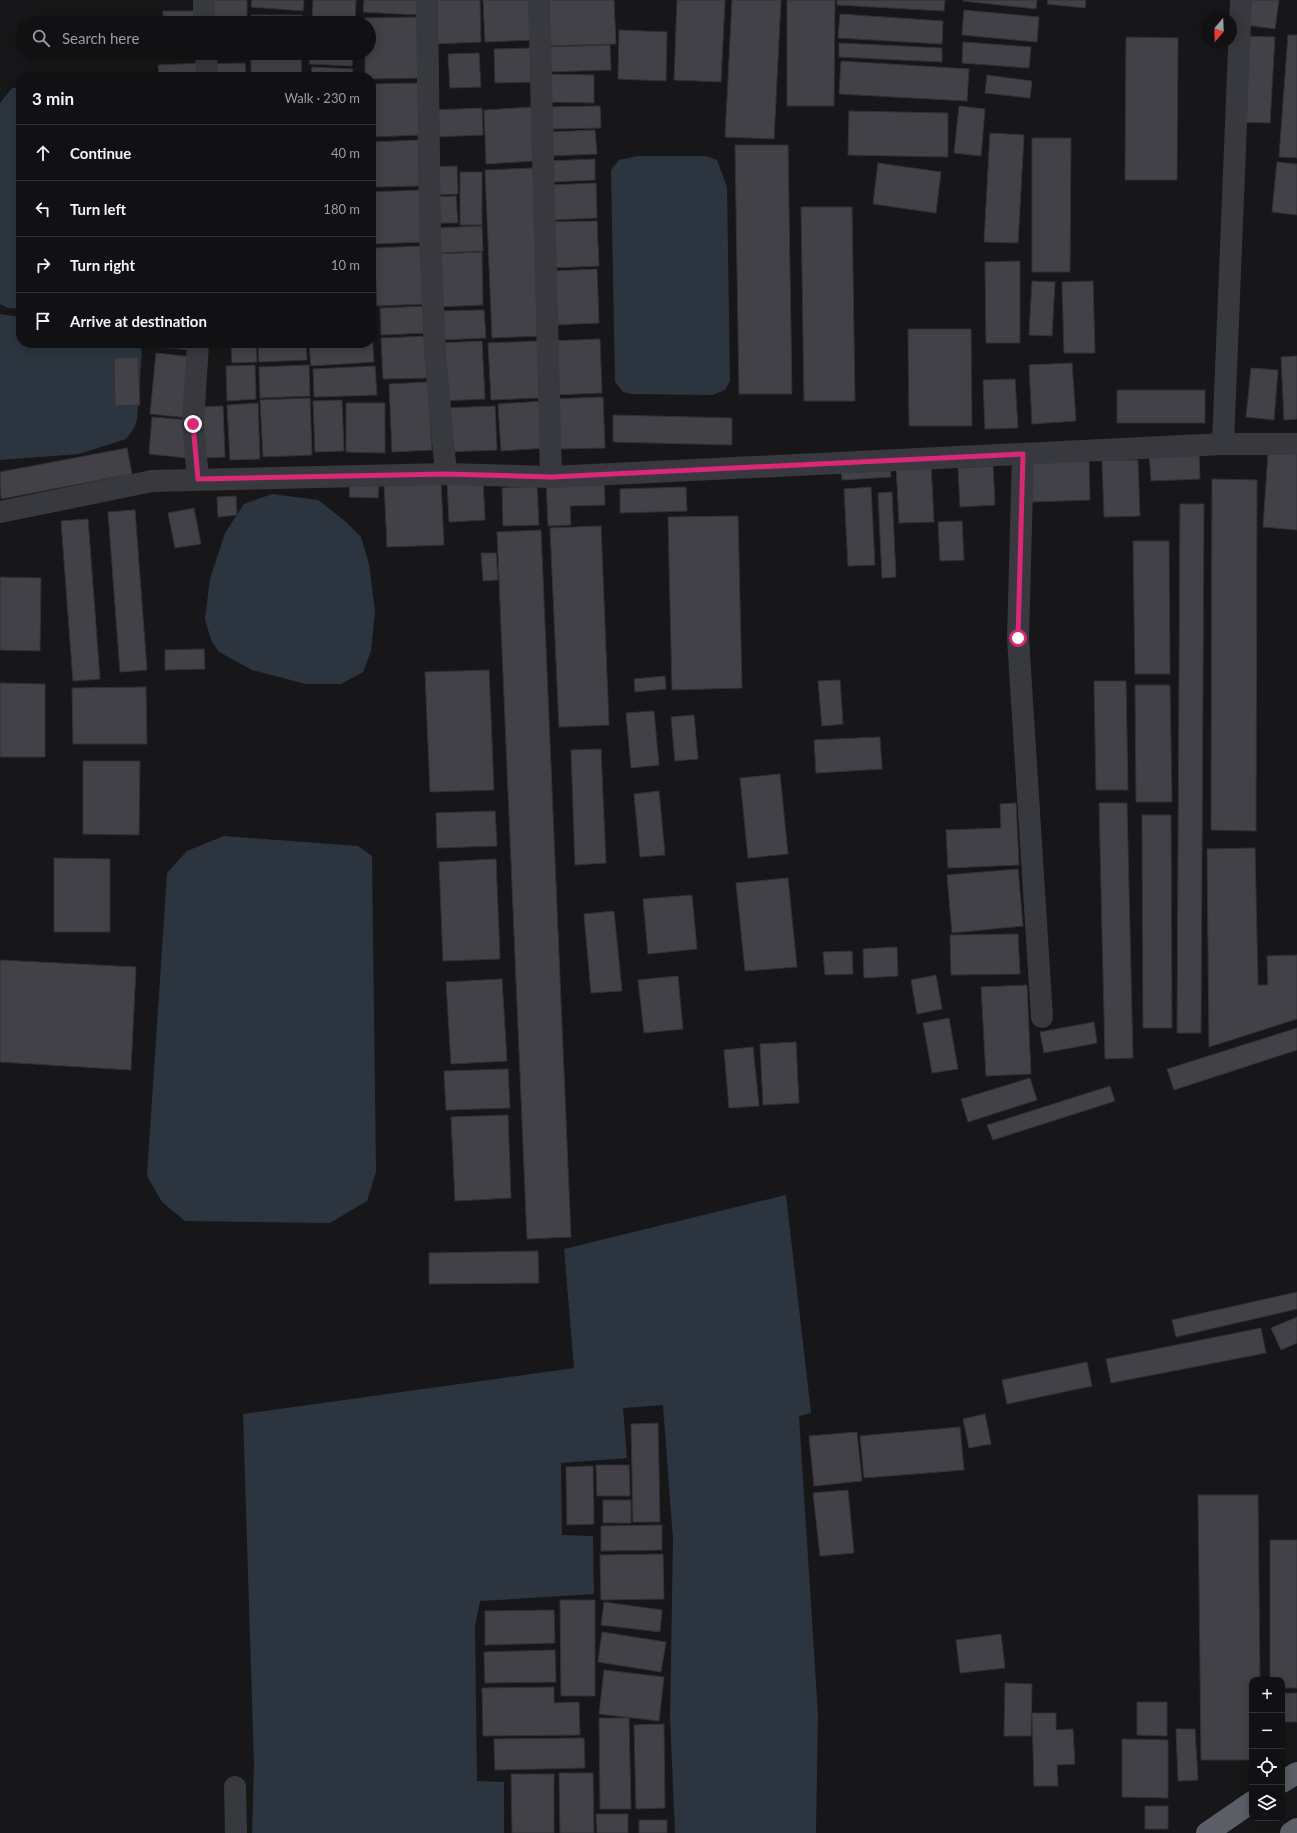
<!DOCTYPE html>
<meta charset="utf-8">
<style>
:root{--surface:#111113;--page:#1e1f21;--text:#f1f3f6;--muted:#9c9da0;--line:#303133}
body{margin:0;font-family:Lato,sans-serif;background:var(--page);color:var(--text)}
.controls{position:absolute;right:12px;bottom:12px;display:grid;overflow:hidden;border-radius:8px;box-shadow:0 2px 10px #0003}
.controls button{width:36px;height:36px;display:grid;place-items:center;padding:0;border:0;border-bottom:1px solid var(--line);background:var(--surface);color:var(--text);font:20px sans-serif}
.compass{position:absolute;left:1201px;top:12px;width:36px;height:36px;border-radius:50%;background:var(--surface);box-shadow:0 2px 10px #0003;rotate:199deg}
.stop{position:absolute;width:12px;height:12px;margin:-9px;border:3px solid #db2777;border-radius:50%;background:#fff}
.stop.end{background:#db2777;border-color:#fff;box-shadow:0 1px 4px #0008}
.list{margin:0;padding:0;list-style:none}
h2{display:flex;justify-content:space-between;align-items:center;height:52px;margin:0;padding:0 16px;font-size:17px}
h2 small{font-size:13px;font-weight:400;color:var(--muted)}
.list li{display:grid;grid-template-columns:26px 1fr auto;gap:12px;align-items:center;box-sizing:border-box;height:56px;padding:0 16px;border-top:1px solid var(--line)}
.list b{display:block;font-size:15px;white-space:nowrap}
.list em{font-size:13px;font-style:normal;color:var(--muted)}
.icon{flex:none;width:22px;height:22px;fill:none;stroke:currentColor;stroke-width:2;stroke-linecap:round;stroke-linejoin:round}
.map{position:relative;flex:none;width:1297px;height:1833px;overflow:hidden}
.search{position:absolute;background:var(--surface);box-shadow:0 2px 10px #0003;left:16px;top:16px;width:360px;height:44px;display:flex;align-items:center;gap:10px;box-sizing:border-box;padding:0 14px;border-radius:22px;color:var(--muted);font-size:15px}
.panel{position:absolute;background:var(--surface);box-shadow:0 2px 10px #0003;left:16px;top:72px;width:360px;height:276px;border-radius:16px}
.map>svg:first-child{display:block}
.water{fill:#2c353f}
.building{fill:#414147;stroke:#313136}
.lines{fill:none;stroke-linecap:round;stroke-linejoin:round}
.minor{stroke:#38383f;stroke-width:22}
.trunk{stroke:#5c5e67;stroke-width:22}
.route{stroke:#db2777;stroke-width:5}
</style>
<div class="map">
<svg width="1297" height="1833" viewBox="0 0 1297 1833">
<rect width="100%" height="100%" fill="#171719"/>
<g class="water">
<path d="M12 88H21V309L8 308 0 304V103Z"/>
<path d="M638 156H705L717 160 727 187 730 381 725 390 712 395 632 394 623 392 615 382 611 170 619 160Z"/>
<path d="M0 314 21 317V343H139L142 352 137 420 134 428 126 439 79 454 0 460Z"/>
<path d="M272 494 318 500 345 521 361 537 369 564 375 611 371 651 363 672 341 684H306L252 670 219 652 211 640 205 619 210 579 225 533 244 504Z"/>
<path d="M224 836 358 846 372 856 376 1172 367 1201 330 1223 185 1221 162 1202 147 1176 167 873 187 851Z"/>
<path d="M786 1195 811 1413 799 1416 818 1715 816 1833H675L670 1716 673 1540 663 1405 623 1408 627 1458 561 1463 562 1535 593 1536 594 1594 480 1601 475 1626 477 1781 504 1782V1833H252L254 1765 243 1414 574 1368 564 1249Z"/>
</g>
<g class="building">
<path d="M208 0H247V23H207Z"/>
<path d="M252 0H304L303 11 251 7Z"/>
<path d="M313 0H356L355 23H312Z"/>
<path d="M364 0H419V15L363 12Z"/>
<path d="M433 0H480L481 42 434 44Z"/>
<path d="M483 0H532L534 40 485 42Z"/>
<path d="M543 0H614L616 44 546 46Z"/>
<path d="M677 0H725L721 82 674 80Z"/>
<path d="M732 0H781L774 139 725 137Z"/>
<path d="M787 0H835L834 106H787Z"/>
<path d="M837 0H945L944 11 837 5Z"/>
<path d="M963 0H1037L1036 9 963 1Z"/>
<path d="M1048 0H1086L1085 8 1047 4Z"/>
<path d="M1248 0H1279L1275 29 1245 25Z"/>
<path d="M964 10 1039 17 1037 42 962 35Z"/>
<rect x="163" y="11" width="39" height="12"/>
<path d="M840 14 943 21 942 44 838 38Z"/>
<rect x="251" y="15" width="51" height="8"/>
<path d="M419 17 420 78 371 79V77H365V53H369V23H364V18Z"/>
<path d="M619 30 667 32 666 81 618 79Z"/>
<path d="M1288 35H1297V158L1279 157Z"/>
<path d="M1244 36 1275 37 1270 123 1239 122Z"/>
<path d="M1126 37 1178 38 1177 180H1125Z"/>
<path d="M963 42 1031 47 1029 68 962 63Z"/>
<path d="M839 43 942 48V62L839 57Z"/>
<path d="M610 45 611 70 546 72 545 47Z"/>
<path d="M532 48 533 82 495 83 494 49Z"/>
<rect x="163" y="53" width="39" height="2"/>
<path d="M206 53H246V57L206 55Z"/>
<path d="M251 53H302L301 77H251Z"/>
<path d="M310 53H353L352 66 309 64Z"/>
<path d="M479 53 481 87 450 88 448 54Z"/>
<path d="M841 61 969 69 967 101 839 94Z"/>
<path d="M203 63 204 77H159L158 65Z"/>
<path d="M245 63 246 77H209V64Z"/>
<path d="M312 67 353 69 352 77H311Z"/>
<path d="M548 74 594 75V103L548 102Z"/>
<path d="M987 75 1032 81 1030 98 985 93Z"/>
<path d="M420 83 421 135 371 137V84Z"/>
<path d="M600 106 601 128 549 129 548 107Z"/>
<path d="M959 106 985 109 981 156 954 153Z"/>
<path d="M532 107 534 161 486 164 484 110Z"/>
<path d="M482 108 483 135 434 137 433 110Z"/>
<path d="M849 111 948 113V157L848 155Z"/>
<path d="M595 130 597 154 549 156 548 132Z"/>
<path d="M990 133 1024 135 1018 243 984 242Z"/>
<path d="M1032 138H1071L1070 272H1032Z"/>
<path d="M419 140 421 186 371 187V142Z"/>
<path d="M735 145H788L792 394H739Z"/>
<path d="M595 159V180L550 182 548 161Z"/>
<path d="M1277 162 1297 164V215L1272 212Z"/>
<path d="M878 163 941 172 936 213 873 204Z"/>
<path d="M457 166 458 194 433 195 432 167Z"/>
<path d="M534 168 542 336 492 338 485 170Z"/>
<rect x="460" y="172" width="22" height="53"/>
<path d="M596 183 597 218 551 220 549 185Z"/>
<path d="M422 190 424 242 371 244V192Z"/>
<path d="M456 196 458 223H437L436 197Z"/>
<path d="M801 207H852L855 401H804Z"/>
<path d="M597 221 599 266 551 268 549 222Z"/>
<path d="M482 226 483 251 436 253 435 228Z"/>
<path d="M423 246 425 304 377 306 374 248Z"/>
<path d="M482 252 483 305 437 307 434 254Z"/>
<path d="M1020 261V343H986L985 262Z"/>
<path d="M597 269 599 323 553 325 551 271Z"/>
<path d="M1032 281 1055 282 1052 336 1029 335Z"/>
<path d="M1093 281 1095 353H1064L1062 282Z"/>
<path d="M428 306 429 333 381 335 380 308Z"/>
<path d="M484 310 486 338 439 340 438 311Z"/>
<path d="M908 329H971L972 426H909Z"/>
<path d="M372 331 374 362 311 366 309 343H371Z"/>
<path d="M429 336 431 378 383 379 381 338Z"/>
<path d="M600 339 602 393 554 395 551 341Z"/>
<path d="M482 341 485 399 441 401 439 343Z"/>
<path d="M538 341 540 398 491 400 488 343Z"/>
<path d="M154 343H194V350L153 347Z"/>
<path d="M231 343H256L257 362 232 363Z"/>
<path d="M258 343H306L307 360 259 362Z"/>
<path d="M156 353 194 357 189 418 150 414Z"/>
<path d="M1297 356V419L1284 420 1281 357Z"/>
<path d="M138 357 140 405 115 406 114 358Z"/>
<path d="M1072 363 1076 421 1032 424 1029 365Z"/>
<path d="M255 365 256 399 227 401 226 366Z"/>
<path d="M309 365 310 396 260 398 259 367Z"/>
<path d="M375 366 377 395 314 397 313 369Z"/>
<path d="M1251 368 1278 370 1274 420 1246 417Z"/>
<path d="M1015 379 1018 428 985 429 983 380Z"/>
<path d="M428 382 432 450 392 452 389 384Z"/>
<rect x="1117" y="390" width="88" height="33"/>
<path d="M603 397 605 448 555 449 553 399Z"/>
<path d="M310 398 312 455 263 457 260 400Z"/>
<path d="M342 400 344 451 315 452 313 401Z"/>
<path d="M544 401 546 448 501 451 498 404Z"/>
<path d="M258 403 260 459 230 460 227 405Z"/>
<path d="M346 403H385V453L346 452Z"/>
<path d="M223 406 225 457 201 458 199 407Z"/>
<path d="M495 406 497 450 447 452 445 408Z"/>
<path d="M613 415 732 418V445L613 442Z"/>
<path d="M152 417 190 420 187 458 149 454Z"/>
<path d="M127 448 132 474 1 499 0 472Z"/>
<path d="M1199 448 1200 479 1151 481 1149 450Z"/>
<path d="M1268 453 1297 455V530L1263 527Z"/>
<path d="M1089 460 1090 500 1030 502 1028 461Z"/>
<path d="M1102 460H1138L1140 516 1104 517Z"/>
<path d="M890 462 891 477 842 480 841 465Z"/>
<path d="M931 462 934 522 899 523 896 464Z"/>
<path d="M993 466 995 505 960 507 958 468Z"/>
<path d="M604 477 605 505 570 506 571 525 548 526 546 479Z"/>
<path d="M483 478 485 520 449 522 447 480Z"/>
<path d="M1212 479 1257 480 1256 831 1211 830Z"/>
<path d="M350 481H379L378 498 349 497Z"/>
<path d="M441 481 444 545 387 547 384 483Z"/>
<path d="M537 486 539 525 503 526 502 488Z"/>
<path d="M686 487 687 511 620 513V489Z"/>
<path d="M871 487 875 565 848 566 844 489Z"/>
<path d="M892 492 896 577 882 578 878 493Z"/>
<path d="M236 496 237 515 218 517 217 497Z"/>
<path d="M1180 504H1204L1201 1033H1177Z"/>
<path d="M194 508 201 544 175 548 168 513Z"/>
<path d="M135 510 147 670 120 672 108 512Z"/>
<path d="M738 516 742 688 672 690 668 517Z"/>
<path d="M88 519 100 679 73 681 61 521Z"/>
<path d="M962 521 964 560 940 561 938 522Z"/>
<path d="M601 526 609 725 559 727 550 528Z"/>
<path d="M541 530 571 1237 527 1239 497 532Z"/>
<path d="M1133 541H1169L1170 674H1135Z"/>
<path d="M481 553H496L498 580 483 581Z"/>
<path d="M0 577 41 578 40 651 0 650Z"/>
<path d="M204 649 205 669 165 670V650Z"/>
<path d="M489 670 494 790 430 792 425 672Z"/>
<path d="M665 676 666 689 635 692 634 679Z"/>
<path d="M840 680 843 724 822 726 818 681Z"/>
<path d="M1094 681H1126L1128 790H1096Z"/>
<path d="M0 683 45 684V757H0Z"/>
<path d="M1135 685H1170L1172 802H1136Z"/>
<path d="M146 687 147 744H73L72 688Z"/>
<path d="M654 711 659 765 631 768 626 713Z"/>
<path d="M694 715 698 759 675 761 671 717Z"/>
<path d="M880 737 882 769 816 773 814 740Z"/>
<path d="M601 749 606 863 575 865 571 750Z"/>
<path d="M83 761H140L139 835 83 834Z"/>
<path d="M780 774 788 854 748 858 740 778Z"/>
<path d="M659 791 665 855 640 857 634 794Z"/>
<path d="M1016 803 1019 865 948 868 946 830 1001 828 1000 804Z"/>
<path d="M1099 803H1127L1133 1058 1105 1059Z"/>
<path d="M495 811 497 846 437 848 436 813Z"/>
<path d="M1142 815H1171L1172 1028H1143Z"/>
<path d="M1255 848 1258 985H1268L1267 956 1297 955V1019L1209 1047 1207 849Z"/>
<path d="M54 858 110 859V932H54Z"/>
<path d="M496 859 500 959 443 961 439 862Z"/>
<path d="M1018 869 1023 926 952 933 947 875Z"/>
<path d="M788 878 797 967 745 971 736 883Z"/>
<path d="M692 895 697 949 648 954 643 899Z"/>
<path d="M614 911 622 991 591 993 584 914Z"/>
<path d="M1018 934 1020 974 951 975 950 935Z"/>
<path d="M897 947 898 976 864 978 863 949Z"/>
<path d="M852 951 853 974 825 975 823 952Z"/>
<path d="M0 960 136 967 131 1070 0 1062Z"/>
<path d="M936 975 942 1009 917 1014 911 980Z"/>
<path d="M678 976 683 1029 644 1033 638 980Z"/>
<path d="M502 979 507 1061 451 1064 446 982Z"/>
<path d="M1027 985 1031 1074 986 1076 981 987Z"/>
<path d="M949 1018 958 1069 932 1073 923 1023Z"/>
<path d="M1094 1022 1097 1043 1044 1053 1040 1032Z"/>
<path d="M1297 1028V1050L1174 1090 1167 1069Z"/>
<path d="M796 1042 799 1103 763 1105 760 1044Z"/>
<path d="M753 1047 759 1106 729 1108 724 1050Z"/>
<path d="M508 1069 510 1108 446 1110 444 1071Z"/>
<path d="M1030 1078 1037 1100 968 1122 961 1099Z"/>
<path d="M1110 1086 1115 1101 993 1140 987 1125Z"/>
<path d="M508 1115 511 1198 455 1201 451 1117Z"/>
<path d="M538 1251 539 1283 429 1284V1253Z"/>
<path d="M1297 1292V1309L1176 1337 1172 1320Z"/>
<path d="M1297 1317V1343L1281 1350 1271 1328Z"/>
<path d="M1261 1328 1266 1353 1111 1383 1106 1359Z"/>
<path d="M1087 1362 1092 1386 1007 1404 1002 1380Z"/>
<path d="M985 1414 991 1444 969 1448 963 1419Z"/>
<path d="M658 1423 660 1522H633L631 1424Z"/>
<path d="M960 1427 964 1470 864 1478 860 1436Z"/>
<path d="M857 1432 862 1481 814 1486 809 1436Z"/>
<path d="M596 1465H629L630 1496H597Z"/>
<path d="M593 1466 594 1524 567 1525 566 1467Z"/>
<path d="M848 1490 854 1553 820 1556 813 1493Z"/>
<path d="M1198 1495H1258L1260 1680H1252V1760H1201Z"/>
<rect x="603" y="1500" width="28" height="23"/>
<path d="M662 1525V1550L601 1551V1526Z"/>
<path d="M1270 1540H1297V1688H1282V1680H1270Z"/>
<path d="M663 1554 664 1599 601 1600 600 1555Z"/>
<path d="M560 1600H595V1696H561Z"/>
<path d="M604 1602 662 1610 660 1632 601 1625Z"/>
<path d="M554 1610 555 1643 485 1645V1611Z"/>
<path d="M602 1632 666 1642 661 1672 598 1662Z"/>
<path d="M1001 1634 1005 1668 960 1673 956 1640Z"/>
<path d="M555 1650 556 1682 485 1683 484 1652Z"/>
<path d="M604 1670 664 1677 659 1721 599 1714Z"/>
<path d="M1005 1683 1032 1684 1031 1736H1004Z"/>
<path d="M554 1687V1703L579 1702 580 1735 483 1736 482 1688Z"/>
<rect x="1282" y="1693" width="15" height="29"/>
<path d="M1137 1702H1167V1736L1137 1735Z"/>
<path d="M1032 1713H1056V1730L1073 1729 1075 1764 1057 1765 1058 1786H1034Z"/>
<path d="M599 1718H629L631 1809H600Z"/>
<path d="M664 1724 665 1808 636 1809 634 1725Z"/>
<path d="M1176 1729H1195L1198 1780 1178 1781Z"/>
<path d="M584 1738 585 1768 495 1770 494 1739Z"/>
<path d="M1122 1739 1168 1740V1798L1122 1797Z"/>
<path d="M559 1773H593L594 1833H560Z"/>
<path d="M511 1774H554V1833H512Z"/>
<rect x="1145" y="1806" width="23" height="23"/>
<path d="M596 1814H628V1833H597Z"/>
<rect x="639" y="1820" width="28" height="13"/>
</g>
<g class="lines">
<g class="minor">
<path d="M204 0V23"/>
<path d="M427 0 430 237 435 352 446 474"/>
<path d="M539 0 551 477"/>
<path d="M206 53 207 77"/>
<path d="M198 343 193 424 198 479"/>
<path d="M1223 444 1241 0"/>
<path d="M1023 454 1018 638 1042 1017"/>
<path d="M0 512 152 481 446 474 551 477 1223 444H1297"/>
<path d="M235 1787 236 1833"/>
</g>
<g class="trunk">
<path d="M1282 1782 1297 1773"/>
<path d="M1207 1833 1252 1802"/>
<path d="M1291 1833 1297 1829"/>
</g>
</g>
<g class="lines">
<path class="route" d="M193 424 198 479 446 474 551 477 1023 454 1018 638"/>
</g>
</svg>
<div class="controls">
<button>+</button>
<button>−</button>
<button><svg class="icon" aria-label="locate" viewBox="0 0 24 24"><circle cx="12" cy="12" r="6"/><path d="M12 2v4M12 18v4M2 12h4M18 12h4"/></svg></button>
<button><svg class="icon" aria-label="layers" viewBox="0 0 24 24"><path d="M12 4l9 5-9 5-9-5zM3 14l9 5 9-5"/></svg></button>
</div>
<svg class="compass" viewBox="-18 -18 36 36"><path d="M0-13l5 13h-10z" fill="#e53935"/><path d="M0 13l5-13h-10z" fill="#9c9da0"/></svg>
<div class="stop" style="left:1018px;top:638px"></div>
<div class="stop end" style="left:193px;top:424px"></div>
<div class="search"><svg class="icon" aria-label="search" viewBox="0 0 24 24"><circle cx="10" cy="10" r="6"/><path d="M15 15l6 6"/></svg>Search here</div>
<section class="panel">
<h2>3 min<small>Walk · 230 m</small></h2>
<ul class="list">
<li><svg class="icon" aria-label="ahead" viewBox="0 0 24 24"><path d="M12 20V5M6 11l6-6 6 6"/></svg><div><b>Continue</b></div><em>40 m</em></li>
<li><svg class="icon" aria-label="left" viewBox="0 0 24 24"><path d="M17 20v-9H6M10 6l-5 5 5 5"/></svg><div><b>Turn left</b></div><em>180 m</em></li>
<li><svg class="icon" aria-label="right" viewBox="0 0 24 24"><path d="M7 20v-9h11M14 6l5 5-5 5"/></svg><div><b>Turn right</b></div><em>10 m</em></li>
<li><svg class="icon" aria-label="arrive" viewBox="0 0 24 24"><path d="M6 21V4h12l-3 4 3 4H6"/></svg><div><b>Arrive at destination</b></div></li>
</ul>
</section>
</div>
